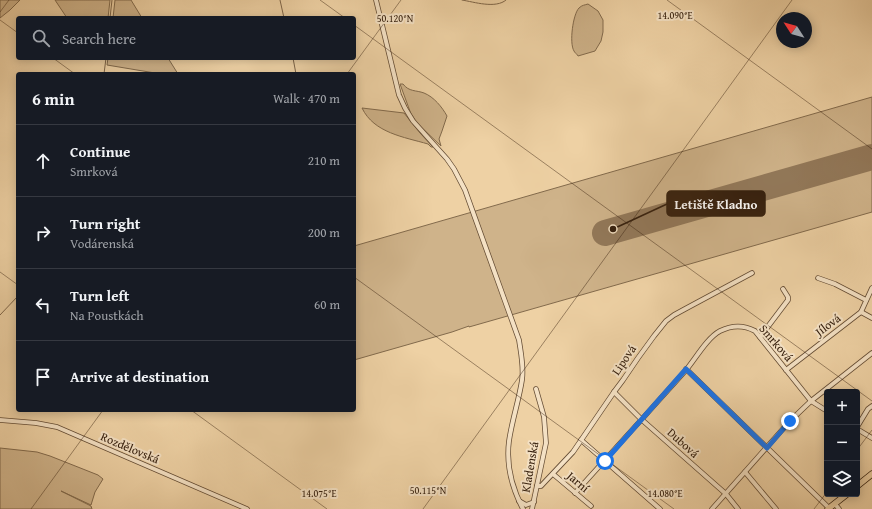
<!DOCTYPE html>
<meta charset="utf-8">
<style>
:root{--surface:#171b24;--page:#242831;--text:#f1f3f6;--muted:#9ea1a6;--line:#363941}
body{margin:0;font-family:"Gentium Book Plus",serif;background:var(--page);color:var(--text)}
.controls{position:absolute;right:12px;bottom:12px;display:grid;overflow:hidden;border-radius:4px;box-shadow:0 2px 10px #0003}
.controls button{width:36px;height:36px;display:grid;place-items:center;padding:0;border:0;border-bottom:1px solid var(--line);background:var(--surface);color:var(--text);font:20px sans-serif}
.compass{position:absolute;left:776px;top:12px;width:36px;height:36px;border-radius:50%;background:var(--surface);box-shadow:0 2px 10px #0003;rotate:306deg}
.stop{position:absolute;width:12px;height:12px;margin:-9px;border:3px solid #1a73e8;border-radius:50%;background:#fff}
.stop.end{background:#1a73e8;border-color:#fff;box-shadow:0 1px 4px #0008}
.list{margin:0;padding:0;list-style:none}
h2{display:flex;justify-content:space-between;align-items:center;height:52px;margin:0;padding:0 16px;font-size:17px}
h2 small{font-size:13px;font-weight:400;color:var(--muted)}
.list li{display:grid;grid-template-columns:26px 1fr auto;gap:12px;align-items:center;box-sizing:border-box;height:72px;padding:0 16px;border-top:1px solid var(--line)}
.list b{display:block;font-size:15px;white-space:nowrap}
.list p{margin:0;font-size:13px;white-space:nowrap;color:var(--muted)}
.list em{font-size:13px;font-style:normal;color:var(--muted)}
.icon{flex:none;width:22px;height:22px;fill:none;stroke:currentColor;stroke-width:2;stroke-linecap:round;stroke-linejoin:round}
.map{position:relative;flex:none;width:872px;height:509px;overflow:hidden}
.search{position:absolute;background:var(--surface);box-shadow:0 2px 10px #0003;left:16px;top:16px;width:340px;height:44px;display:flex;align-items:center;gap:10px;box-sizing:border-box;padding:0 14px;border-radius:4px;color:var(--muted);font-size:15px}
.panel{position:absolute;background:var(--surface);box-shadow:0 2px 10px #0003;left:16px;top:72px;width:340px;height:340px;border-radius:4px}
.map>svg:first-child{display:block}
.green{fill:#cfb38a;stroke:#826a4c}
.lines{fill:none;stroke-linecap:round;stroke-linejoin:round}
.stream{stroke:#7f6649;stroke-width:1}
.runway{stroke:#927859;stroke-width:26}
.minor-casing{stroke:#644c34;stroke-width:5.5}
.major-casing{stroke:#36200e;stroke-width:7}
.minor{stroke:#f4e1c4;stroke-width:4}
.major{stroke:#eed1a4;stroke-width:5.5}
.route{stroke:#1a73e8;stroke-width:5}
.ticks{fill:none;stroke:#36200e;stroke-width:1;stroke-opacity:0.45}
.labels{text-anchor:middle;stroke-width:4;stroke-linejoin:round;paint-order:stroke}
.street-label{font-size:12px;fill:#36200e;stroke:#f4e1c4}
.ticks-label{font-size:10px;text-anchor:middle;fill:#36200e;stroke:#f4e1c4;stroke-width:4;stroke-linejoin:round;paint-order:stroke}
.leader{fill:none;stroke:#36200e;stroke-width:1.5}
.callout-dot{fill:#36200e;stroke:#f4e1c4;stroke-width:1.5}
.callout{fill:#36200e;stroke:#36200e;stroke-width:1.5}
.callout-label{font-size:13px;text-anchor:middle;font-weight:bold;fill:#fff}
</style>
<div class="map">
<svg width="872" height="509" viewBox="0 0 872 509">
<rect width="100%" height="100%" fill="#eed1a4"/>
<filter id="stains"><feTurbulence type="fractalNoise" baseFrequency=".005" numOctaves="4"/><feColorMatrix values="0 0 0 0 .2 0 0 0 0 .09 0 0 0 0 .02 0 0 0 .5 -.17"/></filter>
<radialGradient id="worn" r=".72"><stop offset=".6" stop-color="#630" stop-opacity="0"/><stop offset="1" stop-color="#630" stop-opacity=".3"/></radialGradient>
<g class="green">
<path d="M0 0H20L10 10 0 18Z"/>
<path d="M55 0H110L108 18H67Z"/>
<path d="M115 0H131L142 18H113Z"/>
<path d="M588 4 598 11 603 20V32L601 41 595 51 578 56C578 55 574 52 574 51 569 43 573 14 579 8 582 5 585 5 588 4Z"/>
<path d="M108 58H168L178 74H161L107 65Z"/>
<path d="M400 84H403C409 92 416 90 424 93 434 97 442 107 447 116L442 131 439 139 441 146 418 124 411 114Z"/>
<path d="M872 97V212L469 327V326L452 332 354 360V246Z"/>
<path d="M362 108 404 113 420 133 433 147H431L428 144C404 137 374 133 362 108Z"/>
<path d="M0 448 37 452 50 456 98 475 103 479 95 492 91 505 61 491 91 506 92 509H0Z"/>
</g>
<g class="lines">
<g class="stream">
<path d="M280 0 284 18"/>
<path d="M462 0C474 2 496 9 506 0"/>
<path d="M110 18 112 0"/>
<path d="M293 58 296 74"/>
<path d="M104 74 106 58"/>
<path d="M0 315 18 296"/>
</g>
<path class="runway" d="M605 233 872 157"/>
<defs>
<g id="minor">
<path d="M376 0 399 95 405 108 413 121 447 159 454 169 465 190 519 340C521 354 524 367 522 380 519 400 512 420 509 441 506 464 512 488 523 509"/>
<path d="M818 278 835 284 866 300"/>
<path d="M861 312 872 318"/>
<path d="M760 337 788 300V297L783 289"/>
<path d="M686 369 829 508"/>
<path d="M786 370 861 312 872 288"/>
<path d="M614 392 641 419 726 494 738 509"/>
<path d="M0 420 36 423 57 427 247 509"/>
<path d="M857 427 868 409 872 406"/>
<path d="M857 429 872 438"/>
<path d="M581 440 660 509"/>
<path d="M745 472 776 509"/>
<path d="M553 474 591 506"/>
<path d="M537 486H541L573 452 614 392 623 380 638 358 654 336 666 321 674 315 685 309 752 273"/>
<path d="M575 493C598 468 620 443 643 418 657 402 672 386 686 370 696 358 707 338 720 331 732 325 744 325 755 331L811 401 827 411"/>
<path d="M519 501 526 505 534 502"/>
<path d="M835 504 839 509"/>
<path d="M532 509 546 443 544 417 536 389"/>
<path d="M712 509 790 421 811 401 872 353"/>
</g>
<g id="major">
<path d="M857 486 872 474"/>
<path d="M828 509 847 494"/>
</g>
</defs>
<use href="#minor" class="minor-casing"/>
<use href="#major" class="major-casing"/>
<use href="#minor" class="minor"/>
<use href="#major" class="major"/>
</g>
<g class="lines">
<path class="route" d="M605 461 686 369 767 448 790 421"/>
</g>
<path class="ticks" d="M320 0 345 18M667 0 872 149M0 12 9 0M0 20 18 33M354 25 872 401M53 58 75 74M347 74 401 0M0 272 18 285M354 277 674 509M191 410 327 509M857 450 872 430M31 509 103 410M423 509 792 0M814 509 827 492"/>
<g class="labels">
<g class="street-label">
<text transform="translate(828 325) rotate(-37)" y="4">Jílová</text>
<text transform="translate(776 343) rotate(49)" y="4">Smrková</text>
<text transform="translate(624 360) rotate(-56)" y="4">Lipová</text>
<text transform="translate(683 443) rotate(42)" y="4">Dubová</text>
<text transform="translate(130 448) rotate(23)" y="4">Rozdělovská</text>
<text transform="translate(530 467) rotate(-80)" y="4">Kladenská</text>
<text transform="translate(578 482) rotate(40)" y="4">Jarní</text>
</g>
</g>
<g class="ticks-label">
<text x="675" y="19">14.090°E</text>
<text x="395" y="22">50.120°N</text>
<text x="428" y="494">50.115°N</text>
<text x="319" y="497">14.075°E</text>
<text x="665" y="497">14.080°E</text>
</g>
<path class="leader" d="M613 229L667 204"/>
<circle class="callout-dot" cx="613" cy="229" r="4"/>
<rect class="callout" x="667" y="191" width="98" height="25" rx="4"/>
<g class="callout-label">
<text x="716" y="209">Letiště Kladno</text>
</g>
<rect width="100%" height="100%" filter="url(#stains)"/>
<rect width="100%" height="100%" fill="url(#worn)"/>
</svg>
<div class="controls">
<button>+</button>
<button>−</button>
<button><svg class="icon" aria-label="layers" viewBox="0 0 24 24"><path d="M12 4l9 5-9 5-9-5zM3 14l9 5 9-5"/></svg></button>
</div>
<svg class="compass" viewBox="-18 -18 36 36"><path d="M0-13l5 13h-10z" fill="#e53935"/><path d="M0 13l5-13h-10z" fill="#9ea1a6"/></svg>
<div class="stop" style="left:605px;top:461px"></div>
<div class="stop end" style="left:790px;top:421px"></div>
<div class="search"><svg class="icon" aria-label="search" viewBox="0 0 24 24"><circle cx="10" cy="10" r="6"/><path d="M15 15l6 6"/></svg>Search here</div>
<section class="panel">
<h2>6 min<small>Walk · 470 m</small></h2>
<ul class="list">
<li><svg class="icon" aria-label="ahead" viewBox="0 0 24 24"><path d="M12 20V5M6 11l6-6 6 6"/></svg><div><b>Continue</b><p>Smrková</p></div><em>210 m</em></li>
<li><svg class="icon" aria-label="right" viewBox="0 0 24 24"><path d="M7 20v-9h11M14 6l5 5-5 5"/></svg><div><b>Turn right</b><p>Vodárenská</p></div><em>200 m</em></li>
<li><svg class="icon" aria-label="left" viewBox="0 0 24 24"><path d="M17 20v-9H6M10 6l-5 5 5 5"/></svg><div><b>Turn left</b><p>Na Poustkách</p></div><em>60 m</em></li>
<li><svg class="icon" aria-label="arrive" viewBox="0 0 24 24"><path d="M6 21V4h12l-3 4 3 4H6"/></svg><div><b>Arrive at destination</b></div></li>
</ul>
</section>
</div>
